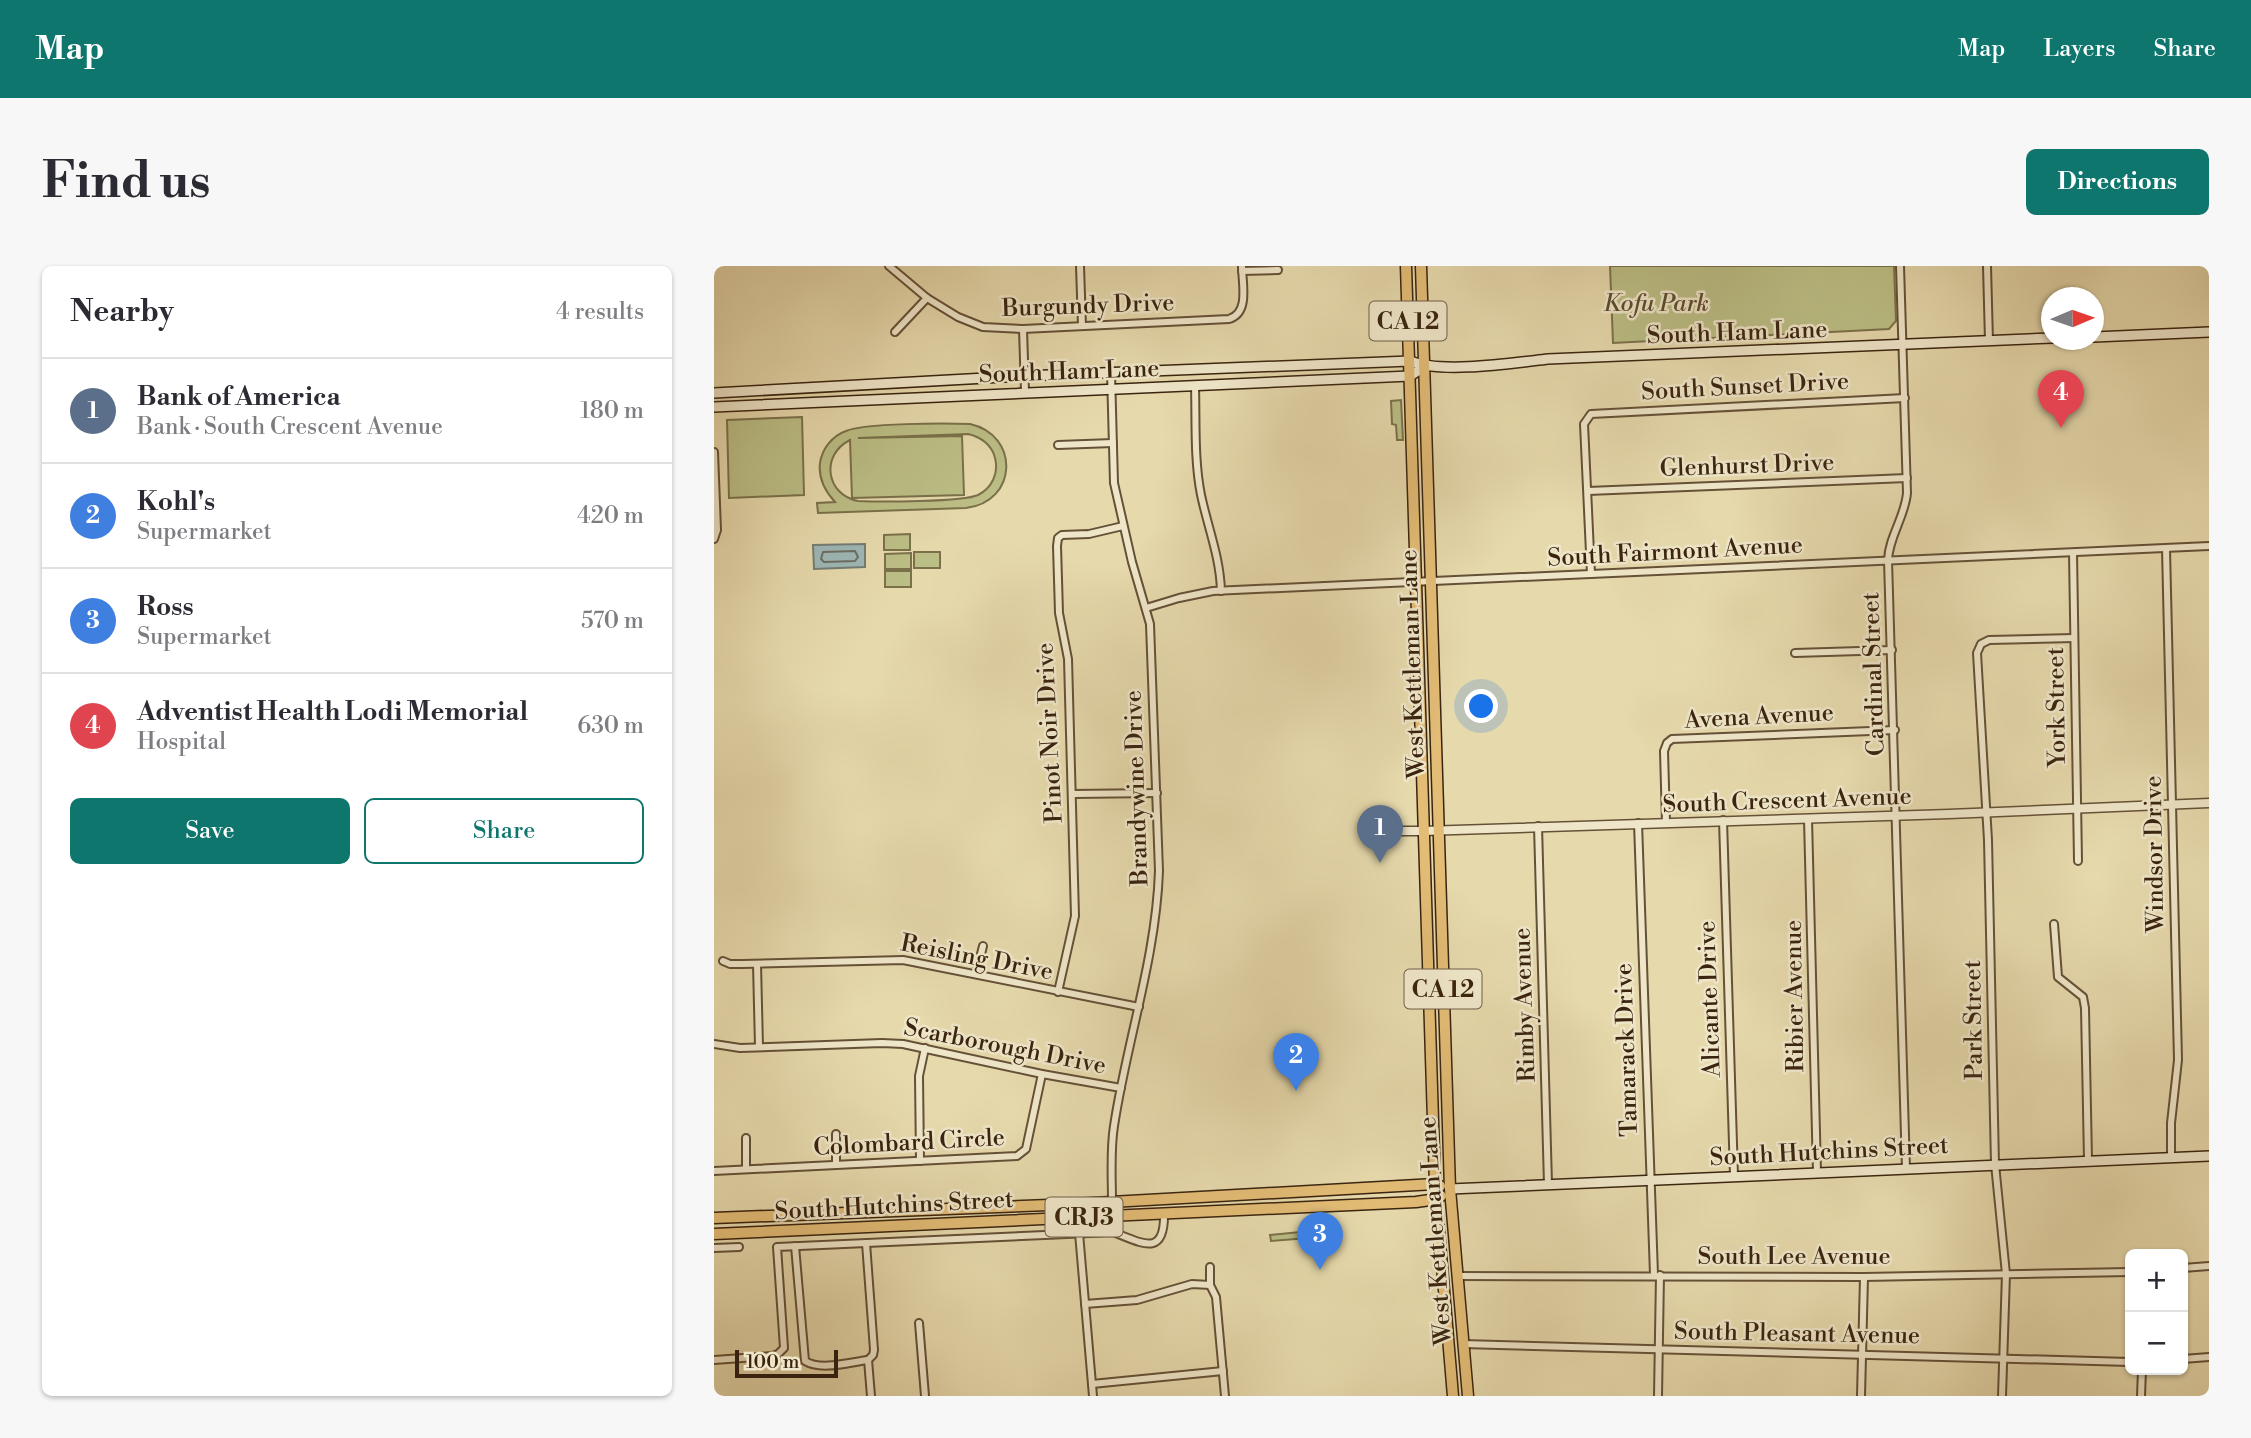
<!DOCTYPE html>
<meta charset="utf-8">
<style>
:root{--surface:#fff;--page:#f7f7f7;--text:#2b2b33;--muted:#7c7c81;--line:#e1e1e2;--accent:#0f766e}
body{margin:0;font-family:"Libre Bodoni",serif;background:var(--page);color:var(--text)}
.controls{position:absolute;right:21px;bottom:21px;display:grid;overflow:hidden;border-radius:10px;box-shadow:0 2px 5px #0004}
.controls button{width:63px;height:63px;display:grid;place-items:center;padding:0;border:0;border-bottom:2px solid var(--line);background:var(--surface);color:var(--text);font:35px sans-serif}
.compass{position:absolute;left:1327px;top:21px;width:63px;height:63px;border-radius:50%;background:var(--surface);box-shadow:0 2px 5px #0004;rotate:88deg}
.scale{position:absolute;left:21px;bottom:18px;width:103px;box-sizing:border-box;padding-left:7px;border:4px solid #3a2410;border-top:0;font-size:19px;line-height:24px;white-space:nowrap;color:#3a2410;-webkit-text-stroke:5px #efe6c9;paint-order:stroke}
.you{position:absolute;left:768px;top:441px;width:24px;height:24px;margin:-18px;border:5px solid #fff;border-radius:50%;background:#1a73e8;box-shadow:0 0 0 10px #1a73e833}
.badge{display:grid;place-items:center;width:46px;height:46px;border-radius:50%;background:var(--accent);color:#fff;font-size:23px;font-weight:700}
.pin{position:absolute;translate:-50% -58px;filter:drop-shadow(0 2px 4px #0008)}
.pin::after{content:'';position:absolute;top:37px;width:24px;height:21px;background:inherit;clip-path:polygon(0 0,100% 0,50% 100%)}
.list{margin:0;padding:0;list-style:none}
h2{display:flex;justify-content:space-between;align-items:center;height:91px;margin:0;padding:0 28px;font-size:30px}
h2 small{font-size:23px;font-weight:400;color:var(--muted)}
.list li{display:grid;grid-template-columns:46px 1fr auto;gap:21px;align-items:center;box-sizing:border-box;height:105px;padding:0 28px;border-top:2px solid var(--line)}
.list b{display:block;font-size:26px;white-space:nowrap}
.list p{margin:0;font-size:23px;white-space:nowrap;color:var(--muted)}
.list em{font-size:23px;font-style:normal;color:var(--muted)}
.actions{display:flex;gap:14px;padding:21px 28px}
.actions a{flex:1;padding:16px 0;border:2px solid var(--accent);border-radius:10px;text-align:center;font-size:24px;color:var(--accent)}
.actions .main{background:var(--accent);color:#fff}
.map{position:relative;flex:none;width:1495px;height:1130px;overflow:hidden;border-radius:10px}
header{display:flex;align-items:center;gap:42px;box-sizing:border-box;height:98px;padding:0 35px;background:var(--accent);color:#fff}
header strong{font-size:33px}
nav{display:flex;gap:38px;margin-inline-start:auto;font-size:24px}
.intro{display:flex;align-items:center;justify-content:space-between;box-sizing:border-box;height:168px;padding:0 42px}
h1{margin:0;font-size:49px}
.button{padding:18px 32px;border-radius:10px;background:var(--accent);color:#fff;font-size:24px;font-weight:700}
main{display:flex;gap:42px;padding:0 42px}
aside{flex:1;background:var(--surface);border-radius:10px;box-shadow:0 2px 5px #0004}
.map>svg:first-child{display:block}
.green{fill:#bbbe85;stroke:#7a714a;stroke-width:2;fill-rule:evenodd}
.water{fill:#9db7b6;stroke:#757c74;stroke-width:2}
.lines{fill:none;stroke-linecap:round;stroke-linejoin:round}
.shore{stroke:#6c6e63;stroke-width:2}
.minor-casing{stroke:#655137;stroke-width:10}
.tertiary-casing{stroke:#655137;stroke-width:11}
.secondary-casing{stroke:#3a2410;stroke-width:12}
.primary-casing{stroke:#3a2410;stroke-width:13}
.minor{stroke:#efe6c9;stroke-width:6}
.tertiary{stroke:#efe6c9;stroke-width:8}
.secondary{stroke:#efe6c9;stroke-width:9}
.primary{stroke:#e3bc76;stroke-width:10}
.labels{text-anchor:middle;stroke-width:5;stroke-linejoin:round;paint-order:stroke}
.shield{fill:#efe6c9;stroke:#705e48;stroke-width:2}
.shield-label{font-size:23px;font-weight:bold;fill:#3a2410}
.park-label{font-size:24px;font-style:italic;fill:#5a4a2d;stroke:#efe6c9}
.street-label{font-size:24px;fill:#3a2410;stroke:#efe6c9}
</style>
<header>
<strong>Map</strong>
<nav><a>Map</a><a>Layers</a><a>Share</a></nav>
</header>
<div class="intro"><h1>Find us</h1><a class="button">Directions</a></div>
<main>
<aside>
<h2>Nearby<small>4 results</small></h2>
<ul class="list">
<li><span class="badge" style="background:#5c6f8a">1</span><div><b>Bank of America</b><p>Bank · South Crescent Avenue</p></div><em>180 m</em></li>
<li><span class="badge" style="background:#3f7fe0">2</span><div><b>Kohl's</b><p>Supermarket</p></div><em>420 m</em></li>
<li><span class="badge" style="background:#3f7fe0">3</span><div><b>Ross</b><p>Supermarket</p></div><em>570 m</em></li>
<li><span class="badge" style="background:#e0444e">4</span><div><b>Adventist Health Lodi Memorial</b><p>Hospital</p></div><em>630 m</em></li>
</ul>
<div class="actions"><a class="main">Save</a><a>Share</a></div>
</aside>
<div class="map">
<svg width="1495" height="1130" viewBox="0 0 1495 1130">
<rect width="100%" height="100%" fill="#e6d9ac"/>
<filter id="stains"><feTurbulence type="fractalNoise" baseFrequency=".00286" numOctaves="4"/><feColorMatrix values="0 0 0 0 .2 0 0 0 0 .09 0 0 0 0 .02 0 0 0 .5 -.17"/></filter>
<radialGradient id="worn" r=".72"><stop offset=".6" stop-color="#630" stop-opacity="0"/><stop offset="1" stop-color="#630" stop-opacity=".3"/></radialGradient>
<g class="green">
<path d="M896 0H1180L1182 55 1175 63 899 77Z"/>
<path d="M687 134 689 174H683L682 159 678 158 677 135Z"/>
<path d="M88 151 90 229 15 232 13 154Z"/>
<path d="M256 158C306 169 304 236 252 242L104 247 103 237 121 236C111 225 104 213 106 197 108 183 118 170 132 165 150 157 232 157 256 158ZM254 168C267 171 278 179 281 192 285 207 278 222 264 229 249 236 165 236 144 235 112 229 106 189 136 174L138 232 250 229 248 170 144 172Z"/>
<path d="M196 268V284H170V269Z"/>
<rect x="200" y="286" width="26" height="16"/>
<path d="M197 287V303H171V288Z"/>
<rect x="171" y="305" width="26" height="16"/>
<path d="M606 964 607 971 557 975 556 969Z"/>
</g>
<path class="water" d="M151 278V301L100 303 99 279Z"/>
<g class="lines">
<path class="shore" d="M141 285 144 291 141 295 110 296 107 293 109 286Z"/>
<defs>
<g id="minor">
<path d="M175 0 213 32 244 51 269 61 309 63 515 53C536 47 528 17 528 0"/>
<path d="M366 0 368 60"/>
<path d="M1186 0 1193 227C1191 251 1175 270 1174 294L1192 903"/>
<path d="M1273 0 1275 75"/>
<path d="M528 5 564 4"/>
<path d="M309 63 311 126"/>
<path d="M181 66 213 32"/>
<path d="M397 107 400 217 418 296 436 358 445 605C442 692 413 774 400 860 396 885 398 911 398 936"/>
<path d="M481 120C482 155 480 194 487 229 494 262 506 291 507 325"/>
<path d="M344 179 399 177"/>
<path d="M0 186 3 264 0 273"/>
<path d="M874 225 1193 212"/>
<path d="M1452 283 1464 794 1457 857V891"/>
<path d="M1359 287 1364 595"/>
<path d="M877 308 870 158 877 148 1191 132"/>
<path d="M432 342 465 332 499 325 1495 280"/>
<path d="M1081 387 1178 384"/>
<path d="M359 528 443 527"/>
<path d="M1094 553 1103 906"/>
<path d="M1009 554 1020 910"/>
<path d="M952 556 950 485 953 477 958 473 1181 464"/>
<path d="M924 557 940 1009"/>
<path d="M824 560 834 918"/>
<path d="M1340 658 1344 711 1369 731 1371 742 1374 894"/>
<path d="M9 695 16 698H28L189 694 425 741"/>
<path d="M43 698 45 781"/>
<path d="M262 708 269 680"/>
<path d="M344 726 361 650 354 393 345 347 343 280 344 272 348 269 375 268 409 260"/>
<path d="M0 778 26 782 168 777 189 778 328 808 407 822"/>
<path d="M122 868V899"/>
<path d="M32 872V903"/>
<path d="M206 895 205 810 211 782"/>
<path d="M0 905 303 890 312 883 328 808"/>
<path d="M365 967 379 1130"/>
<path d="M152 977 160 1084 159 1089 154 1094"/>
<path d="M81 980 91 1095C107 1105 136 1096 154 1094"/>
<path d="M0 982 25 981"/>
<path d="M496 1001V1019L502 1031 511 1130"/>
<path d="M1469 1002 1495 1000"/>
<path d="M743 1010 1150 1011 1416 1006"/>
<path d="M371 1038 423 1034 478 1018 496 1019"/>
<path d="M205 1057 211 1130"/>
<path d="M749 1078 1416 1096"/>
<path d="M1469 1093 1495 1091"/>
<path d="M0 1094 58 1090 64 1088 70 1082 63 981 399 966C428 977 451 992 450 947"/>
<path d="M154 1094 157 1130"/>
<path d="M378 1118 509 1105"/>
<path d="M944 1130 946 1009"/>
<path d="M1147 1130 1150 1011"/>
<path d="M1288 1130 1292 1008 1281 898 1274 574 1263 387 1267 378 1275 374 1360 372"/>
<path d="M1427 1130 1428 1104"/>
</g>
<path id="tertiary" d="M652 565H709L1235 548 1495 537"/>
<g id="secondary">
<path d="M1380 71 1495 66"/>
<path d="M0 127 310 110 696 95C727 108 799 97 834 93L1338 72"/>
<path d="M0 141 696 110 710 101"/>
<path d="M736 923 1495 890"/>
</g>
<g id="primary">
<path d="M692 0 721 918 739 1130"/>
<path d="M707 0 736 923 754 1130"/>
<path d="M0 952 361 938 721 918 726 920"/>
<path d="M0 968 702 936 723 933 727 930"/>
</g>
</defs>
<use href="#minor" class="minor-casing"/>
<use href="#tertiary" class="tertiary-casing"/>
<use href="#secondary" class="secondary-casing"/>
<use href="#primary" class="primary-casing"/>
<use href="#minor" class="minor"/>
<use href="#tertiary" class="tertiary"/>
<use href="#secondary" class="secondary"/>
<use href="#primary" class="primary"/>
</g>
<g class="labels">
<g class="shield">
<rect x="655.5" y="35.5" width="77" height="39" rx="5"/>
<rect x="690.5" y="703.5" width="77" height="39" rx="5"/>
<rect x="331.5" y="931.5" width="77" height="39" rx="5"/>
</g>
<g class="shield-label">
<text x="694" y="63">CA 12</text>
<text x="729" y="731">CA 12</text>
<text x="370" y="959">CR J3</text>
</g>
<g class="park-label">
<text x="942" y="45">Kofu Park</text>
</g>
<g class="street-label">
<text transform="translate(374 39) rotate(-2)" y="8">Burgundy Drive</text>
<text transform="translate(1023 66) rotate(-2)" y="8">South Ham Lane</text>
<text transform="translate(355 105) rotate(-2)" y="8">South Ham Lane</text>
<text transform="translate(1031 120) rotate(-3)" y="8">South Sunset Drive</text>
<text transform="translate(1033 199) rotate(-2)" y="8">Glenhurst Drive</text>
<text transform="translate(961 285) rotate(-3)" y="8">South Fairmont Avenue</text>
<text transform="translate(698 398) rotate(-92)" y="8">West Kettleman Lane</text>
<text transform="translate(1159 408) rotate(-92)" y="8">Cardinal Street</text>
<text transform="translate(1342 441) rotate(-91)" y="8">York Street</text>
<text transform="translate(1045 450) rotate(-3)" y="8">Avena Avenue</text>
<text transform="translate(335 467) rotate(-93)" y="8">Pinot Noir Drive</text>
<text transform="translate(422 522) rotate(-92)" y="8">Brandywine Drive</text>
<text transform="translate(1073 534) rotate(-2)" y="8">South Crescent Avenue</text>
<text transform="translate(1440 588) rotate(-91)" y="8">Windsor Drive</text>
<text transform="translate(263 691) rotate(11)" y="8">Reisling Drive</text>
<text transform="translate(1080 730) rotate(-91)" y="8">Ribier Avenue</text>
<text transform="translate(995 733) rotate(-92)" y="8">Alicante Drive</text>
<text transform="translate(810 739) rotate(-92)" y="8">Rimby Avenue</text>
<text transform="translate(1259 754) rotate(-91)" y="8">Park Street</text>
<text transform="translate(291 780) rotate(11)" y="8">Scarborough Drive</text>
<text transform="translate(912 784) rotate(-92)" y="8">Tamarack Drive</text>
<text transform="translate(195 876) rotate(-3)" y="8">Colombard Circle</text>
<text transform="translate(1115 885) rotate(-3)" y="8">South Hutchins Street</text>
<text transform="translate(180 939) rotate(-3)" y="8">South Hutchins Street</text>
<text transform="translate(721 965) rotate(-94)" y="8">West Kettleman Lane</text>
<text x="1080" y="998">South Lee Avenue</text>
<text transform="translate(1083 1067) rotate(1)" y="8">South Pleasant Avenue</text>
</g>
</g>
<rect width="100%" height="100%" filter="url(#stains)"/>
<rect width="100%" height="100%" fill="url(#worn)"/>
</svg>
<div class="controls">
<button>+</button>
<button>−</button>
</div>
<svg class="compass" viewBox="-18 -18 36 36"><path d="M0-13l5 13h-10z" fill="#e53935"/><path d="M0 13l5-13h-10z" fill="#7c7c81"/></svg>
<div class="scale">100 m</div>
<div class="you"></div>
<div class="pin badge" style="left:666px;top:597px;background:#5c6f8a">1</div>
<div class="pin badge" style="left:582px;top:825px;background:#3f7fe0">2</div>
<div class="pin badge" style="left:606px;top:1004px;background:#3f7fe0">3</div>
<div class="pin badge" style="left:1347px;top:162px;background:#e0444e">4</div>
</div>
</main>
